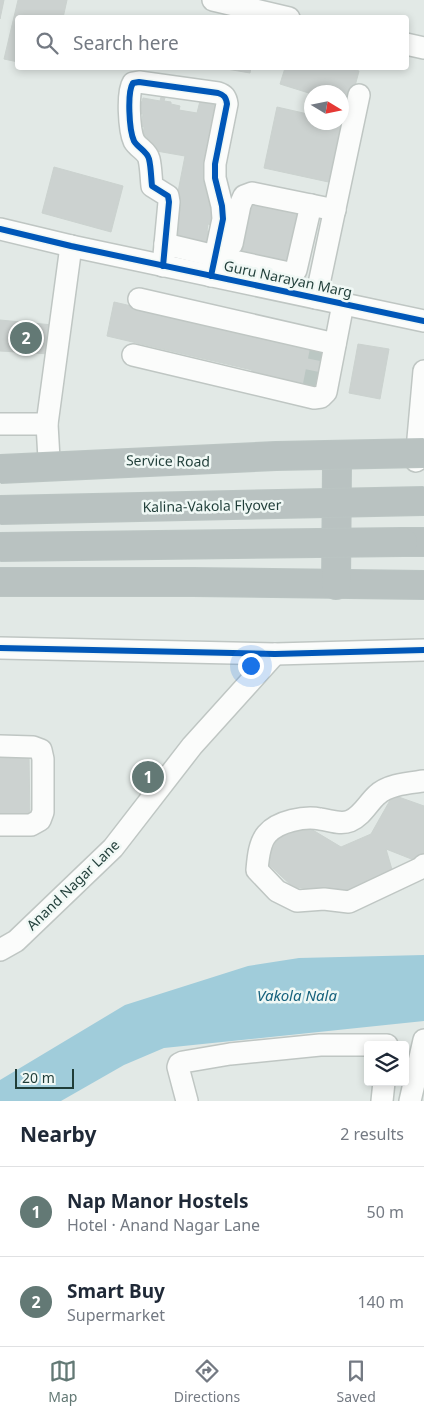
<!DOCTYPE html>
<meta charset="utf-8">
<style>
:root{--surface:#fff;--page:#f6f6f7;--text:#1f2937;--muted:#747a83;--line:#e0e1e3;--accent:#637975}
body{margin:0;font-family:"Noto Sans",sans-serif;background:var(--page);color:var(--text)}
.controls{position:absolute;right:15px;bottom:15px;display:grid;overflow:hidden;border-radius:5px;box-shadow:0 2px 8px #0003}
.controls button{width:45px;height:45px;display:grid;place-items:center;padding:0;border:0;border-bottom:1px solid var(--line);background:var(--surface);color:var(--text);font:25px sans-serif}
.compass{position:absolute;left:304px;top:85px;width:45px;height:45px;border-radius:50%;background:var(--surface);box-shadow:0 2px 8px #0003;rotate:100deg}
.scale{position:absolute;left:15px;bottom:12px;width:59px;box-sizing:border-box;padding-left:5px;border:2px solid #1f3d38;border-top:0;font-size:14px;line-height:18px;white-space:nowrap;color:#1f3d38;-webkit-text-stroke:4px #f0f8f5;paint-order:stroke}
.you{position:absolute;left:250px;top:665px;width:18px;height:18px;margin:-12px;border:4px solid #fff;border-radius:50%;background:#1a73e8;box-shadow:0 0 0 8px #1a73e833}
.badge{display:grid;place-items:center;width:32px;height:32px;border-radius:50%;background:var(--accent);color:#fff;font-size:16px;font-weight:700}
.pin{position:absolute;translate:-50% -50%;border:2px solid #fff;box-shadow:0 1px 5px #0006}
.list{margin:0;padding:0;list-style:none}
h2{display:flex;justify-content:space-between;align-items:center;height:65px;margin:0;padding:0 20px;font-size:21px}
h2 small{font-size:16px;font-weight:400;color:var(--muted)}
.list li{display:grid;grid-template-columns:32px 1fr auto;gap:15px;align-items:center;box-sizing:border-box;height:90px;padding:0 20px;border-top:1px solid var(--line)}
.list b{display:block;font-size:19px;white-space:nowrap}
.list p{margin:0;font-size:16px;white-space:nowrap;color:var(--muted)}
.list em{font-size:16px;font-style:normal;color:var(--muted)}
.icon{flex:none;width:28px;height:28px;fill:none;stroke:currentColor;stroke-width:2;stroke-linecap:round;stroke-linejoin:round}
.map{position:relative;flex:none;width:424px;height:1101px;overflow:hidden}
.search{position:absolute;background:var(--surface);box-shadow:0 2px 8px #0003;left:15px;right:15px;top:15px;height:55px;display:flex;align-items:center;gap:12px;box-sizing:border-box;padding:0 18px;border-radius:5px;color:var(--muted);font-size:19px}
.sheet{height:245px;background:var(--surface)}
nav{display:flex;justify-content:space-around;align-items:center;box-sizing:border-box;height:70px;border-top:1px solid var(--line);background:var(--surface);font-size:14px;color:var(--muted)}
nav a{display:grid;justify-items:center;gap:2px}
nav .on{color:var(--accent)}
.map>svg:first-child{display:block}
.water{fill:#a0ccda}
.building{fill:#ccd2d0;stroke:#cbd2cf}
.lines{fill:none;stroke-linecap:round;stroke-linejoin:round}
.minor-tunnel{stroke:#bbc7c3;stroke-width:21;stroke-dasharray:21 11;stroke-linecap:butt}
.minor-casing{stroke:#bfc6c3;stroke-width:24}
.highway-casing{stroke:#bbc5c3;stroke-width:30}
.minor{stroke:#fbfcfb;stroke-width:21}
.highway{stroke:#b9c2c1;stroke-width:28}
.highway-bridge-casing{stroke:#bbc5c3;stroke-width:30;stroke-linecap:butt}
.highway-bridge{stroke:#b9c2c1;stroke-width:28}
.cycleway-casing{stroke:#f0f8f5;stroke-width:9}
.cycleway{stroke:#0057b8;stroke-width:6}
.labels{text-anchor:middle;stroke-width:5;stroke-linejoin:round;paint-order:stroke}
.street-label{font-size:14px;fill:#1f3d38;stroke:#f0f8f5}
.water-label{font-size:15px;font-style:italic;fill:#16617c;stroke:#f0f8f5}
</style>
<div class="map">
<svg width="424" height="1101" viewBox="0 0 424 1101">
<rect width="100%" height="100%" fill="#e2e9e6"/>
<path class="water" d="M424 955V1021L164 1048 124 1065 61 1101H0V1080L125 1005 248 966 299 958Z"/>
<g class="building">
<path d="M0 0H4L0 19Z"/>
<path d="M18 0H67L63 18H18V62L4 59Z"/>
<path d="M221 68H251L250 73Z"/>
<path d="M285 68H348L359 71 350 105 342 102V92H312V94L280 84Z"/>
<path d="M161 97 165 98 164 101 171 102V104L180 106 179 110 197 113 200 101 218 105 204 184 206 185 205 189 207 190 206 193 212 195 210 207 217 209 215 226 208 224 207 231 212 232 210 250 174 242 181 203 176 202 185 156 145 149 147 137 143 136 144 127 141 126 143 114 135 113 137 101 142 102 143 98 160 101Z"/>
<path d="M277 107 312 115V122H342V121L347 123 333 183 264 168Z"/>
<path d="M54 167 123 186 111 232 42 213Z"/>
<path d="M248 201 306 214 294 269 236 256Z"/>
<path d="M114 302 328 351 319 392 250 376 252 370 107 336Z"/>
<path d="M0 320 53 325 50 354 0 351Z"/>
<path d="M358 344 389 349 380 399 349 393Z"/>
<path d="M29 756 30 820H0V757Z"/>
<path d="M393 795 424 806V853L419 862 386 849 393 873 346 893 293 887 266 862 283 828 306 826 341 847 371 834Z"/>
</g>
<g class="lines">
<path class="minor-tunnel" d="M312 392 321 347"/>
<defs>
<g id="minor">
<path d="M213 0 289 18"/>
<path d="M406 44 424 48"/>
<path d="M0 229 71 246 424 321"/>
<path d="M165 244 215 256"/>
<path d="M232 244 240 205 244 196 252 193 335 210"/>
<path d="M229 260 289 273H294L296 270 311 205"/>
<path d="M163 266 169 202 168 196 152 186C151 177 151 167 149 159 147 151 138 148 134 141 129 130 127 92 133 83L139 82 218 93C224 95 226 97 227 104L215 164V178L222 206 223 219 211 276"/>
<path d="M316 298 359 95"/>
<path d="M139 299 335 344"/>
<path d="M133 355 314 398 321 397 326 392 343 304"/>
<path d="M0 424H47"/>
<path d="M49 459 47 424 71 246"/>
<path d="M416 461 424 371"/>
<path d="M0 648 275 654 424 650"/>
<path d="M0 746 33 747 41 750 43 759V812L40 820 31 825H0"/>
<path d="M424 781C410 783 388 784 377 795 368 803 362 816 350 821 340 825 330 820 320 819 305 816 278 821 267 834 259 843 258 859 257 870L277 891 297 901 324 899 349 902 421 868 424 865"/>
<path d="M0 950 16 941 113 848 192 746 275 654"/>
<path d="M187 1101 178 1067 179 1064 183 1062 230 1054 320 1045H387"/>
<path d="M382 1101 384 1082"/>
<path d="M410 1101 424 1040"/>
</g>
<g id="highway">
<path d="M403 542H424"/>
<path d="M0 582H193L424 585"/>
<path d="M336 585 337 465"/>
</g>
</defs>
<use href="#minor" class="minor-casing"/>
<use href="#highway" class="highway-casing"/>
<use href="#minor" class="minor"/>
<use href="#highway" class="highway"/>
<defs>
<g id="highway-bridge">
<path d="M0 469 276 456 424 453"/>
<path d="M0 510 424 501"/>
<path d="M0 547 403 542"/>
</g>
</defs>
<use href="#highway-bridge" class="highway-bridge-casing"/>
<use href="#highway-bridge" class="highway-bridge"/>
<defs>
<g id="cycleway">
<path d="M0 229 71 246 424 321"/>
<path d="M163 266 169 202 168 196 152 186C151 177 151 167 149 159 147 151 138 148 134 141 129 130 127 92 133 83L139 82 218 93C224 95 226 97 227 104L215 164V178L222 206 223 219 211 276"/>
<path d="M0 648 275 654 424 650"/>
</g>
</defs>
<use href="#cycleway" class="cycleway-casing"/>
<use href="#cycleway" class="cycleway"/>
</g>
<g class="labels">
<g class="street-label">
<text transform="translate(288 279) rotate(12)" y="5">Guru Narayan Marg</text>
<text transform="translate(168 461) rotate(1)" y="5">Service Road</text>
<text transform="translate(212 506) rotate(-1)" y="5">Kalina-Vakola Flyover</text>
<text transform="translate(73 885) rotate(-44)" y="5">Anand Nagar Lane</text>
</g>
<g class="water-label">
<text x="297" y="1001">Vakola Nala</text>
</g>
</g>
</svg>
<div class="controls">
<button><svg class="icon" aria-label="layers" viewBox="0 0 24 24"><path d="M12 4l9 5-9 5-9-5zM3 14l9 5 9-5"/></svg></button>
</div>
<svg class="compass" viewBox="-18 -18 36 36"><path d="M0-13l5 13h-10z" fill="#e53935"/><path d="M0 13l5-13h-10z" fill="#747a83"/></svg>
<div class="scale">20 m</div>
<div class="you"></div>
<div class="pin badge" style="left:148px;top:777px">1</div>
<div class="pin badge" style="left:26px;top:338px">2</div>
<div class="search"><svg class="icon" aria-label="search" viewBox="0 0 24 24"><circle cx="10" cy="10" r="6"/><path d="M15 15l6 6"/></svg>Search here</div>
</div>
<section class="sheet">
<h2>Nearby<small>2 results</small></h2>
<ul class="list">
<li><span class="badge">1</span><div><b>Nap Manor Hostels</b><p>Hotel · Anand Nagar Lane</p></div><em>50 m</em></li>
<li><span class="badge">2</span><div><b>Smart Buy</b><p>Supermarket</p></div><em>140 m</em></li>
</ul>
</section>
<nav>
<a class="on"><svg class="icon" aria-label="map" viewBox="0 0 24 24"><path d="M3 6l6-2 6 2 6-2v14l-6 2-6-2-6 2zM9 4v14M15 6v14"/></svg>Map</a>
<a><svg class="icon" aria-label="directions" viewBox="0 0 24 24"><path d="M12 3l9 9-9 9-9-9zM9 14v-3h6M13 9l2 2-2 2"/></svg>Directions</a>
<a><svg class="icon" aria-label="saved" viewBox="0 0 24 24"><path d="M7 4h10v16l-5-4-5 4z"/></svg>Saved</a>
</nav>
